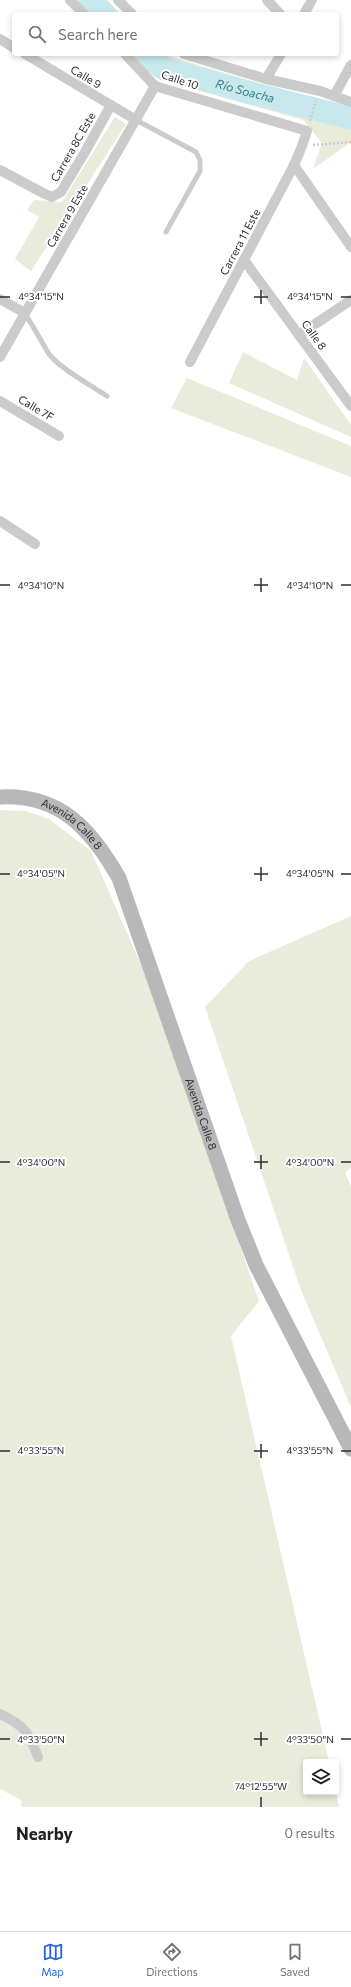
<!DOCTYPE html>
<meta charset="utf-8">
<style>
:root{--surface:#fff;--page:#f6f6f6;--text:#202124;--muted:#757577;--line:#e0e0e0;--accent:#2563eb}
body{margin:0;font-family:Commissioner,sans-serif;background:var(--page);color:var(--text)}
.controls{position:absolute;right:12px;bottom:12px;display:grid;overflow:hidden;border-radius:4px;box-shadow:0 2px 6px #0003}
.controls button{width:36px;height:36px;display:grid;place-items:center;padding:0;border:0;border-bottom:1px solid var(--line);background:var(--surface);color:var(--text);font:20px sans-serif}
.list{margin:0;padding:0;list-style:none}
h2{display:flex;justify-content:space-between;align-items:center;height:52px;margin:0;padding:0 16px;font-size:17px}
h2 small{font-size:13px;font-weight:400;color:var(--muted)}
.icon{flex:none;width:22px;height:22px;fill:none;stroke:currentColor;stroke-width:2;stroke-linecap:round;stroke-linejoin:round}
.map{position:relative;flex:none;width:351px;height:1807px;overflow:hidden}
.search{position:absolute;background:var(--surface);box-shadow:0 2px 6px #0003;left:12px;right:12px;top:12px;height:44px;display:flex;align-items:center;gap:10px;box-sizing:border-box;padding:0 14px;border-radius:4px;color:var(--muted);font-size:15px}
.sheet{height:124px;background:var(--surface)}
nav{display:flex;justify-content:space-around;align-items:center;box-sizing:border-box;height:56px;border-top:1px solid var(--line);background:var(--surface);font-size:11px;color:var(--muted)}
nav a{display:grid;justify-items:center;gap:2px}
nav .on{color:var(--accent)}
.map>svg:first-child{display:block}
.green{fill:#e9ecdb}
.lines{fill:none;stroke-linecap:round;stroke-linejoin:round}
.river{stroke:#c7e8ec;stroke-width:23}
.path{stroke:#cbcbcb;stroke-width:2.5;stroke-dasharray:2 2;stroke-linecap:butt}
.lane{stroke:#cbcbcb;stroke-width:5}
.street{stroke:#cbcbcb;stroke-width:10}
.secondary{stroke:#b8b8b8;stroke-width:15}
.ticks{fill:none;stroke:#2e2e2e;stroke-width:1.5}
.labels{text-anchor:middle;stroke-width:4;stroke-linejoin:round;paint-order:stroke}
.street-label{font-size:11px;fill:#2e2e2e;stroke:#fff}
.water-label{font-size:12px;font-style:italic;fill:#367d85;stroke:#fff}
.ticks-label{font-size:10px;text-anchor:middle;fill:#2e2e2e;stroke:#fff;stroke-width:4;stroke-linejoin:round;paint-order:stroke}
</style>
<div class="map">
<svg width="351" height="1807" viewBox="0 0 351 1807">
<rect width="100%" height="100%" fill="#fff"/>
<g class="green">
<path d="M78 0H107L121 14H92Z"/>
<path d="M133 54H162L351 111V142L313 169 322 143 303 120 157 78Z"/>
<path d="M115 117 126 124 31 271 15 259 39 217 27 210 34 200 62 202Z"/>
<path d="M243 352 297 380 304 358 351 425V437L229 383Z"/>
<path d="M187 378 351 446V477L171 408Z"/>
<path d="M0 810 26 811 49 819 91 851 149 983 259 1301 231 1336 329 1762H306V1792H336L339 1807H22L21 1800 0 1789Z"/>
<path d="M351 916V1168L345 1173 351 1186V1407L301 1290 205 1007 249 961Z"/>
</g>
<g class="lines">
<g class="river">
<path d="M90 0 104 14"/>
<path id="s1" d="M144 54 164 69 247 92 351 118"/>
</g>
<g class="path">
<path d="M310 121 316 101"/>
<path d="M313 145 351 142"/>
</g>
<g class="lane">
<path d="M136 120 196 152 200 160V171L166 232"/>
<path d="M25 314C34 327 41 341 49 354 59 368 92 386 107 396"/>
</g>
<g class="street">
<path d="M70 0 84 14"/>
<path d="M118 0 132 14"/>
<path d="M267 0 280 14"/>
<path d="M304 14 312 0"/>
<path d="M0 39 14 48"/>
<path d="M25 54 136 120"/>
<path d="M125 54 155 86 307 131 302 146 294 165 190 362"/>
<path d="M184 54 266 79 320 91 351 102"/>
<path d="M266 79 281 54"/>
<path d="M334 96 351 65"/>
<path d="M294 165 351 247"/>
<path d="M0 170 43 193 52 197 61 192 85 152 111 105"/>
<path d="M244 260 351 406"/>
<path d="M0 299 25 313"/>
<path d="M299 335 351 300"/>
<path d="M0 357 155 86"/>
<path d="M0 401 59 436"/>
<path d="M0 521 35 544"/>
<path d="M0 1714C24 1725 29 1733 38 1757"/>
</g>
<path class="secondary" id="s2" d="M0 797C60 794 91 829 119 878L238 1220 256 1265 351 1449"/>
</g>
<path class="ticks" d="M261 290V304M0 297H10M254 297H268M341 297H351M261 578V592M0 585H10M254 585H268M341 585H351M261 867V881M0 874H10M254 874H268M341 874H351M261 1155V1169M0 1162H10M254 1162H268M341 1162H351M261 1444V1458M0 1451H10M254 1451H268M341 1451H351M261 1732V1746M0 1739H10M254 1739H268M341 1739H351M261 1797V1807"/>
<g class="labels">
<g class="street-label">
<text transform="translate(86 77) rotate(31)" y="4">Calle 9</text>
<text transform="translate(180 80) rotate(18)" y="4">Calle 10</text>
<text transform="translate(73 147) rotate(-60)" y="4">Carrera 8C Este</text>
<text transform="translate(67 216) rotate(-60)" y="4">Carrera 9 Este</text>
<text transform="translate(240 242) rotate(-62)" y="4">Carrera 11 Este</text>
<text transform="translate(314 335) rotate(54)" y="4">Calle 8</text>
<text transform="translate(36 408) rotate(31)" y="4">Calle 7F</text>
<text dy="4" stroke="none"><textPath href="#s2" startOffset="80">Avenida Calle 8</textPath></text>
<text dy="4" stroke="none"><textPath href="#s2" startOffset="403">Avenida Calle 8</textPath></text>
</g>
<g class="water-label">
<text dy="4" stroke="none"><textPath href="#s1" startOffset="109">Río Soacha</textPath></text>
</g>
</g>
<g class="ticks-label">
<text x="41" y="300">4°34'15"N</text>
<text x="310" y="300">4°34'15"N</text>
<text x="41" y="589">4°34'10"N</text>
<text x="310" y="589">4°34'10"N</text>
<text x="41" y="877">4°34'05"N</text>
<text x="310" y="877">4°34'05"N</text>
<text x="41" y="1166">4°34'00"N</text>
<text x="310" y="1166">4°34'00"N</text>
<text x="41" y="1454">4°33'55"N</text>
<text x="310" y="1454">4°33'55"N</text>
<text x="41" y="1743">4°33'50"N</text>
<text x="310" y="1743">4°33'50"N</text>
<text x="261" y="1790">74°12'55"W</text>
</g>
</svg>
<div class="controls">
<button><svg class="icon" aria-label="layers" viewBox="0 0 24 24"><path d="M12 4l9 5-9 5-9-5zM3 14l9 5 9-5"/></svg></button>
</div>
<div class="search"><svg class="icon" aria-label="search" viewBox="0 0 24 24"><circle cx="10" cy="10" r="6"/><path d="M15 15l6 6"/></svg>Search here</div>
</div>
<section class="sheet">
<h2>Nearby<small>0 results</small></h2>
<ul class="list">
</ul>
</section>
<nav>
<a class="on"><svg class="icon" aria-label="map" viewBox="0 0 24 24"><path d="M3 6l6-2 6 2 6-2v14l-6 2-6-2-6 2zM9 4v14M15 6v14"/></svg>Map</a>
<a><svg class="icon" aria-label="directions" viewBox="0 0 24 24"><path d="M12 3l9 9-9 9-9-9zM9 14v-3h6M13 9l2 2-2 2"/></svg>Directions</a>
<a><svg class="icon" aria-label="saved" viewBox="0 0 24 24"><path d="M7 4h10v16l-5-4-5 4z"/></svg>Saved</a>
</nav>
